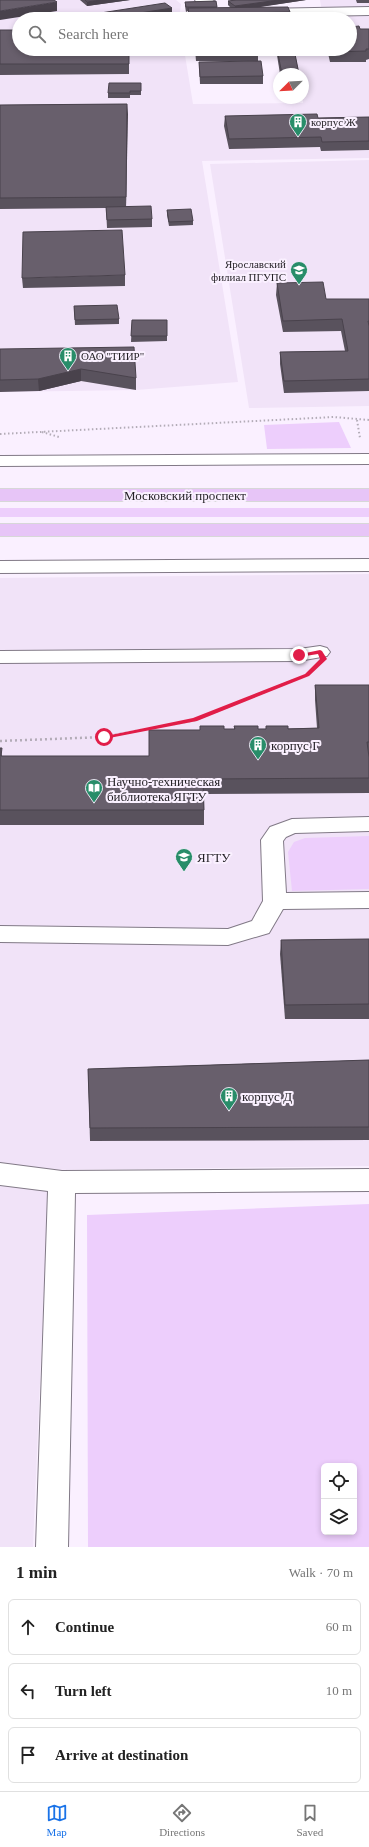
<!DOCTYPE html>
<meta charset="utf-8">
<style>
:root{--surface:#fff;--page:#f6f6f6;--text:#222;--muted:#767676;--line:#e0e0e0;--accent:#1a73e8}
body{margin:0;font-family:"Times New Roman",serif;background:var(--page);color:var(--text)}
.controls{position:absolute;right:12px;bottom:12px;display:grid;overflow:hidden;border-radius:6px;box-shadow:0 2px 6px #0003}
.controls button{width:36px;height:36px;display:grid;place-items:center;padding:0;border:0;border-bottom:1px solid var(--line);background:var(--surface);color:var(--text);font:20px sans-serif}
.compass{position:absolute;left:273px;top:68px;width:36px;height:36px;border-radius:50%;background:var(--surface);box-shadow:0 2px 6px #0003;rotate:246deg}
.stop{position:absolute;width:12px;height:12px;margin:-9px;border:3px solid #e11d48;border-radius:50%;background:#fff}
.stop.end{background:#e11d48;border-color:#fff;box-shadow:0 1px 4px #0008}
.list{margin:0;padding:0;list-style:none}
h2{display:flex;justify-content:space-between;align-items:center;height:52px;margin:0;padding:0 16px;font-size:17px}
h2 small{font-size:13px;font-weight:400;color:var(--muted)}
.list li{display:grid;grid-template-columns:26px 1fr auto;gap:12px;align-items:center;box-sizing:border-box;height:56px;margin:0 8px 8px;padding:0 8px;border:1px solid var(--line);border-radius:6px}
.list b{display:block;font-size:15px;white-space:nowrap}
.list em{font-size:13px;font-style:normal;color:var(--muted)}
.icon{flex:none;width:22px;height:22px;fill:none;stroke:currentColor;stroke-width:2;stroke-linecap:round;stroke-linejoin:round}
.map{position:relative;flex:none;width:369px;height:1547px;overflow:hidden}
.search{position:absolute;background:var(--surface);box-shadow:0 2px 6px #0003;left:12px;right:12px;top:12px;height:44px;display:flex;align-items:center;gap:10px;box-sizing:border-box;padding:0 14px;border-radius:22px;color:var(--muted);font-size:15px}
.sheet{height:244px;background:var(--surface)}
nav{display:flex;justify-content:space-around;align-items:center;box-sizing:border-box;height:56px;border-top:1px solid var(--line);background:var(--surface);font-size:11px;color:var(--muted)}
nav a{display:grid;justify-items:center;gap:2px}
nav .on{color:var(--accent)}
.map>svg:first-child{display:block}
.built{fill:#f1e3f8}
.green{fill:#edcefc;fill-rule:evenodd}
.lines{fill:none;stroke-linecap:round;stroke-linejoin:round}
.minor-casing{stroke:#817986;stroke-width:2}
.major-casing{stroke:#d7d7d8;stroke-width:2}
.path-far1{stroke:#b3acb7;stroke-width:2;stroke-dasharray:1.5 2.5;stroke-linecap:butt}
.path{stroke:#b3acb7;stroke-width:2.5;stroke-dasharray:2 3;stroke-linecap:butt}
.minor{fill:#fff;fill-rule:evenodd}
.major{fill:#e7c5f7;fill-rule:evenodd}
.wall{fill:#59525d}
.shaded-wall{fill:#49424c}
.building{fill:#685f6c;stroke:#49424c}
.route{fill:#e11d48}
.labels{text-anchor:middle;stroke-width:4;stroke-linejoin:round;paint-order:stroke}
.far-poi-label{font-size:11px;fill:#221f24;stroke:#faf0ff;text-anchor:start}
.street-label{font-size:13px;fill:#221f24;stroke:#faf0ff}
.poi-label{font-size:13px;fill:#221f24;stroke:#faf0ff;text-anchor:start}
</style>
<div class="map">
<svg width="369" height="1547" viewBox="0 0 369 1547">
<rect width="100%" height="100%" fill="#faf0ff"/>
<g class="built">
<path d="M0 0H176L181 4 179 19H19V49H184L193 104 303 103V74H298L292 49H350V19H312L323 17 320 0H369V158L202 161 238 382 136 390 0 392Z"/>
<path d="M369 160V406L249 408 210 164Z"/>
<path d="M369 574V1166L49 1170 33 1547H0V578Z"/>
</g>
<g class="green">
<path d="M339 422 351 448 267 449 264 425Z"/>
<rect x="0" y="508" width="369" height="9"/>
<path d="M369 836V889L292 891 288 852 294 842 305 838Z"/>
<path d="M369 1204V1547H88L87 1215ZM324 1466H354V1532H324Z"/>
</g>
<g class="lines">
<defs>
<g id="minor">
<path d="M195 0H214L208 4 197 3Z"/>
<path d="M369 7V15L260 17 254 13 260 9Z"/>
<path d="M369 454V464L0 466V456Z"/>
<path d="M369 559V571L0 573V561Z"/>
<path d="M320 646 327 648 330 652 327 656 299 661 0 663V651L299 649Z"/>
<path d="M369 817V831L295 833 286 837 283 841 286 893 369 892V908L283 909 269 933 228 945 0 942V926L228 929 252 921 263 901 261 840 270 827 292 819Z"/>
<path d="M0 1163 62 1171 369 1169V1191L75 1193 68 1547H36L48 1191 0 1185Z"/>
</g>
<g id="major">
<rect x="0" y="489" width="369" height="12"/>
<rect x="0" y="524" width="369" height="12"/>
</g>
</defs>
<use href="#minor" class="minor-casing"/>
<use href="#major" class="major-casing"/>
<g class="path-far1">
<path d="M357 420 360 438"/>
<path d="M42 432 59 437"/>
<path d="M0 434 334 417 369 420"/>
</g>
<path class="path" d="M0 741 104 737 195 720 294 680"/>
<use href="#minor" class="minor"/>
<use href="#major" class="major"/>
</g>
<g class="wall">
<path d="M80 0H130L87 6Z"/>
<path d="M236 0H306L258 7 290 12 289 19H189L188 11 186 12 185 6V2L216 1 217 8H231L228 5V1Z"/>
<path d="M356 0H369V3H357Z"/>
<path d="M172 8V12L129 19H95L94 18V14Z"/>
<path d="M360 29H369V59L366 60V62H330L327 49H350Z"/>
<path d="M0 30 129 49V74L0 75Z"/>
<path d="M166 49H178V51L166 52Z"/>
<path d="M195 49H258V61H196Z"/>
<path d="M276 49H294L299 74H280Z"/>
<path d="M199 62 263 76V84H200Z"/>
<path d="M141 83V95H130V98H108V93Z"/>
<path d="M127 104 126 207 152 219V227L107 228 106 208 0 209V105Z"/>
<path d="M225 116 318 118 369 117V150L321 151 320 147 229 149 224 126Z"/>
<path d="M167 210 193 221V225L169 226 167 215Z"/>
<path d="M125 275V286L23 288 22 278Z"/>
<path d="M277 283 326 299H369V391L284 393 280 364V352L345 351 341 331 283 332 276 295Z"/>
<path d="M74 306 119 319V324L75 325Z"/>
<path d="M132 320H167V341L131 342Z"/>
<path d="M0 349 136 378V390L81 381 39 391 0 392Z"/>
<path d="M315 685H369V793L204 794V825H0V748L2 756H149L200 730 234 729V726L258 729 317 728 315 700Z"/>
<path d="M369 939V1019H285L280 954 281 940Z"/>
<path d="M369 1060V1140L90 1141 88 1069Z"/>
</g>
<g class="shaded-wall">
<path d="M101 0H130L87 6V2Z"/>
<path d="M279 0H306L235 11V6Z"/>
<path d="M57 2V11L0 20V11Z"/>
<path d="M172 8V12L129 19H101Z"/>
<path d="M127 104 128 114 126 208V197Z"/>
<path d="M81 369V381L39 391 38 379Z"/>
</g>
<g class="building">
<path d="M0 0H54L57 2 0 11Z"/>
<path d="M85 0H101L87 2Z"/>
<path d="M236 0H279L235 6 228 1Z"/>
<path d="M216 1 217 7H186L185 2Z"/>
<path d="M165 3 172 8 101 19H100L94 14Z"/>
<path d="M288 7 290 12 189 14 188 8Z"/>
<path d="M359 26 360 29H369V49H366V51L331 52 330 49H350V27Z"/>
<path d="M0 30H19V49H129V64H0Z"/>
<path d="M196 49H258V53L196 54Z"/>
<path d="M277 49H294L299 74H282Z"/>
<path d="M261 61 263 76 200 77 199 62Z"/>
<path d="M109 83H141V91H130V93H108Z"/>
<path d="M127 104 126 197 0 198V105Z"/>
<path d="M317 114 318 118 369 117V141L322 142 321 137 229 139 225 116Z"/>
<path d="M151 206 152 219 107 220 106 207Z"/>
<path d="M191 209 193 221 169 222 167 210Z"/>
<path d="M122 230 125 275 22 278 23 232Z"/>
<path d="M323 282 326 299H369V321H368L369 326V379L284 381 280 352 348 351 342 319 283 321 277 283Z"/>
<path d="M117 305 119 319 75 320 74 306Z"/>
<path d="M132 320H167V336H131Z"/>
<path d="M134 347 136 378 81 369 38 379 0 380V349Z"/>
<path d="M315 685H369V742H367L369 757V778L203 779 204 810H0V748H2L1 756H149V730H200V726H224V729H235L234 726H258V729H266V726H288V729L319 728Z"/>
<path d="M369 939V1004L285 1005 281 940Z"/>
<path d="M369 1060V1127L90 1128 88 1069Z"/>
</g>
<path class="route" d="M320 650 322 651 327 659 309 676 197 721 104 739 101 737 193 718 305 674 320 659 318 654 299 657 296 655Z"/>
<defs>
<symbol id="building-pin" viewBox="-11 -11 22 30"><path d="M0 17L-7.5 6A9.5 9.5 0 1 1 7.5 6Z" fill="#288d69" stroke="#faf0ff"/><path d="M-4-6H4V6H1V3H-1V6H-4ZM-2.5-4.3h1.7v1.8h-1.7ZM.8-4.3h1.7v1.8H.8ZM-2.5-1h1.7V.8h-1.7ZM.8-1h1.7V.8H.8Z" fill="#fff"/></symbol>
<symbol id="university-pin" viewBox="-11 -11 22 30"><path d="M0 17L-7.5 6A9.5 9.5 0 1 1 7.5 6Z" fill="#288d69" stroke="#faf0ff"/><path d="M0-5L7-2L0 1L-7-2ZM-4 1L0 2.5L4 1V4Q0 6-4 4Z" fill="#fff"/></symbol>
<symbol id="library-pin" viewBox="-11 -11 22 30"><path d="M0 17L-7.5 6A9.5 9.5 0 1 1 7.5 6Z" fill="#288d69" stroke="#faf0ff"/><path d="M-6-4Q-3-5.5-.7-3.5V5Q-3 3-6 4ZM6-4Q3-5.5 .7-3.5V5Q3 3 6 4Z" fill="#fff"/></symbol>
</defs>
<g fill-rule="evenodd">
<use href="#building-pin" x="288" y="112" width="20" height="27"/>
<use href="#university-pin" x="289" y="260" width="20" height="27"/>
<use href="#building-pin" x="58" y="346" width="20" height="27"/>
<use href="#building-pin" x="248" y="735" width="20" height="27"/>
<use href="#library-pin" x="84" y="778" width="20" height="27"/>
<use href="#university-pin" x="174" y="847" width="20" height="27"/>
<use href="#building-pin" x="219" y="1086" width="20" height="27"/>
</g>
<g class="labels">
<g class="far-poi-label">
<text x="311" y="126">корпус Ж</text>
<text x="286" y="268" text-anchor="end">Ярославский<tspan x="286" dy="13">филиал ПГУПС</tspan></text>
<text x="81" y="360">ОАО "ТИИР"</text>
</g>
<g class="street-label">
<text x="185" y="500">Московский проспект</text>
</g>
<g class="poi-label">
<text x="271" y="750">корпус Г</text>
<text x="107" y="786">Научно-техническая<tspan x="107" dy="15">библиотека ЯГТУ</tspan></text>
<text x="197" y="862">ЯГТУ</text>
<text x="242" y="1101">корпус Д</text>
</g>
</g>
</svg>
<div class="controls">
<button><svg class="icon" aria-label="locate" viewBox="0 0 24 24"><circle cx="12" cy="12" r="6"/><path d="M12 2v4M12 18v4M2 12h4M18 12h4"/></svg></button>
<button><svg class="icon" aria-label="layers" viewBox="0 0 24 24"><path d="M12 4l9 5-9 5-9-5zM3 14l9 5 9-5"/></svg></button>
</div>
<svg class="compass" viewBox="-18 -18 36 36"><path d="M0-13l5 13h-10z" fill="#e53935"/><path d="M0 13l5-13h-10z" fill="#767676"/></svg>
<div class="stop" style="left:104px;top:737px"></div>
<div class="stop end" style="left:299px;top:655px"></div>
<div class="search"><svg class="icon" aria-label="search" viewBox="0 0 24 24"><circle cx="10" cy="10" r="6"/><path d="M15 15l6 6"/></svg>Search here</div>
</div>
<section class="sheet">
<h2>1 min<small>Walk · 70 m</small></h2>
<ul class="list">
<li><svg class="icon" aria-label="ahead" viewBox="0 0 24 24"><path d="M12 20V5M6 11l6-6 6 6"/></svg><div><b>Continue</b></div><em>60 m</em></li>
<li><svg class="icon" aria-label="left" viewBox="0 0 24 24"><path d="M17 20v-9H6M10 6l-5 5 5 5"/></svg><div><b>Turn left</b></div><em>10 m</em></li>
<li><svg class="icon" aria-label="arrive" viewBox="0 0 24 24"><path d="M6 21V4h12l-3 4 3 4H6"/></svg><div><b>Arrive at destination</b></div></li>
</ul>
</section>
<nav>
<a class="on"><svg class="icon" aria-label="map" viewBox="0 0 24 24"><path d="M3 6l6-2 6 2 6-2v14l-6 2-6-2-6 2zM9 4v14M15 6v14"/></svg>Map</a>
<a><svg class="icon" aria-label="directions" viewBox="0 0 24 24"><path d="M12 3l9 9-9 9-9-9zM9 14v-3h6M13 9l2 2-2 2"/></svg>Directions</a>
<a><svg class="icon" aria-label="saved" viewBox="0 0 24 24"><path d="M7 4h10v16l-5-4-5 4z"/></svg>Saved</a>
</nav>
